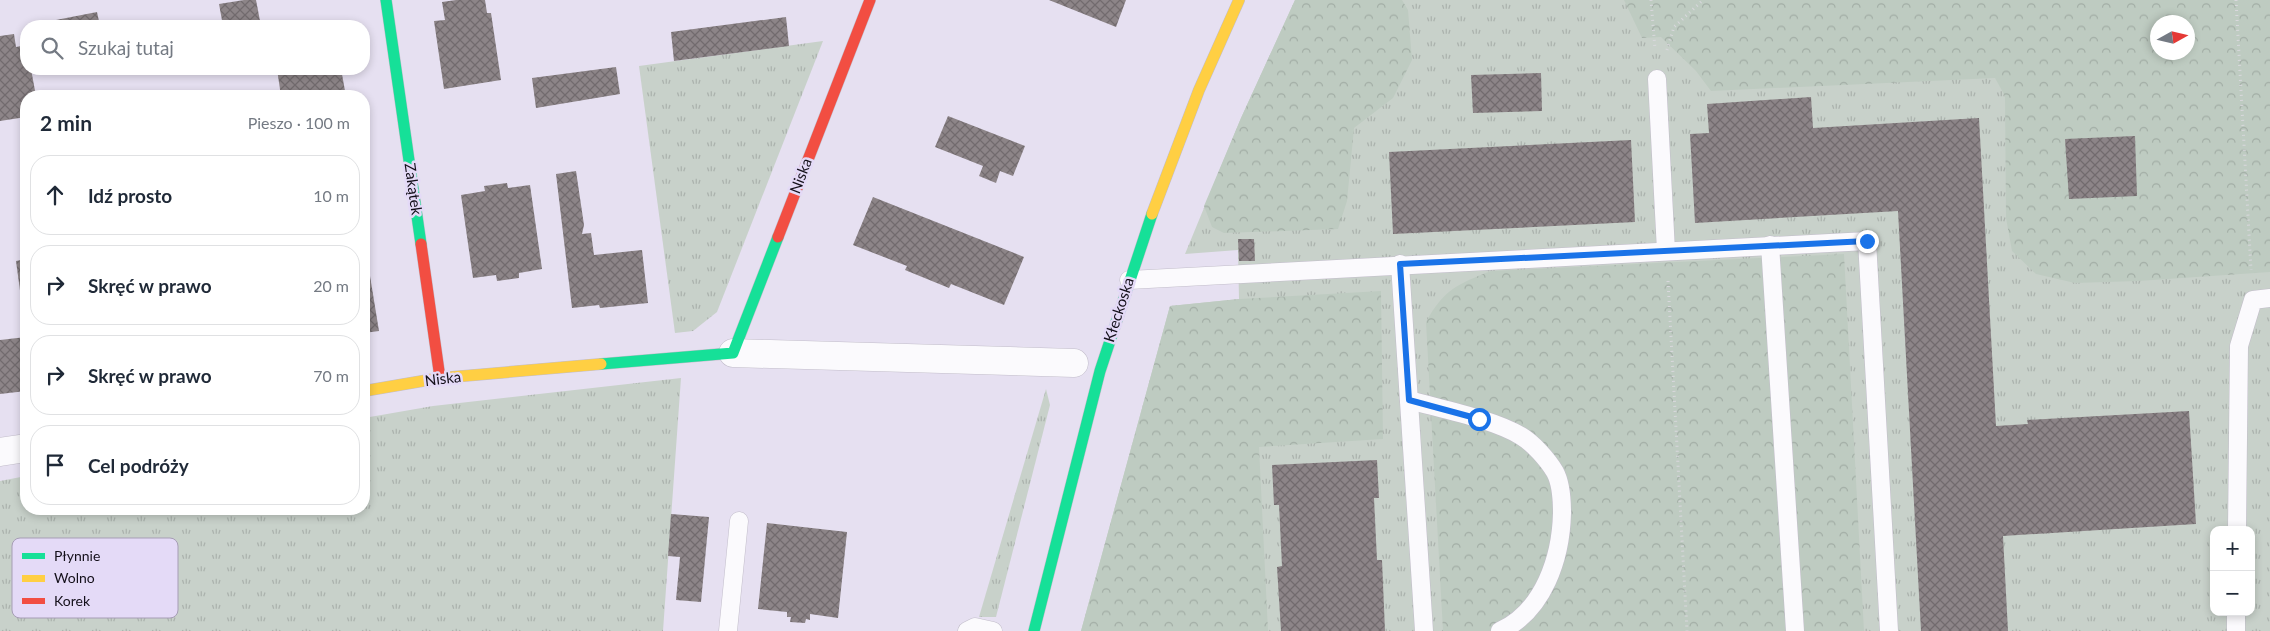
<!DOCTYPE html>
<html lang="pl">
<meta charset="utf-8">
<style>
:root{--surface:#fff;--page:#f2f2f3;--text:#1f2937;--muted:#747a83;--line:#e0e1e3}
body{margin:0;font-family:Lato,sans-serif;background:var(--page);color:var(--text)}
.controls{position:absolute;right:15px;bottom:15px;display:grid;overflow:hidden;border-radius:10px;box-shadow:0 2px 8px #0003}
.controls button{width:45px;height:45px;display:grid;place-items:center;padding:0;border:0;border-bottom:1px solid var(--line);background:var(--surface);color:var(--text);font:25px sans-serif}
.compass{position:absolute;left:2150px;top:15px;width:45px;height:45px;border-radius:50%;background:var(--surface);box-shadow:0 2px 8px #0003;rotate:82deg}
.stop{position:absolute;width:15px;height:15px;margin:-11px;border:4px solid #1a73e8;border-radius:50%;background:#fff}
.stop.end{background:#1a73e8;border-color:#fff;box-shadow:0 1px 5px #0008}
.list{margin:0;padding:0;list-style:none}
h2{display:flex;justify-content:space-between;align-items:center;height:65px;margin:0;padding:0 20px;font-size:21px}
h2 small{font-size:16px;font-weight:400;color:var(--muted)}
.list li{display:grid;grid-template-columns:32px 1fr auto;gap:15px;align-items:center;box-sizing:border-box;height:80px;margin:0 10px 10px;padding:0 10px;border:1px solid var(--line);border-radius:20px}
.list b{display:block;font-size:19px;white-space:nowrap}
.list em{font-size:16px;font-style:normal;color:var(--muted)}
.icon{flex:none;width:28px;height:28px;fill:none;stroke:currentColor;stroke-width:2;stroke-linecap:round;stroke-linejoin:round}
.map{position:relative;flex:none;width:2270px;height:631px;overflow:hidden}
.search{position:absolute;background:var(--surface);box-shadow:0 2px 8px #0003;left:20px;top:20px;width:350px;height:55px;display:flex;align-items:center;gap:12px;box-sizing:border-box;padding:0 18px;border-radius:20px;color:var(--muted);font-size:19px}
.panel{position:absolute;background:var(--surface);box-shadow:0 2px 8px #0003;left:20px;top:90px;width:350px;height:425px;border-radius:20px}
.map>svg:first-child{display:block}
.grass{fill:url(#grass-tufts);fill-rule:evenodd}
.forest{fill:url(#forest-crowns);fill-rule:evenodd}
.building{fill:url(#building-cross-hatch)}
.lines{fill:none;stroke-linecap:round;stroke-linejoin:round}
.lane-casing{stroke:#c2bdca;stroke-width:19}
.street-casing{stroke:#c2bdca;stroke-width:29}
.fast-casing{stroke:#c2bdca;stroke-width:12}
.slow-casing{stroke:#c2bdca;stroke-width:12}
.jam-casing{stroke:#c2bdca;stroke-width:12}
.path{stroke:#d9d8dd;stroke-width:3;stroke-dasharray:1 4;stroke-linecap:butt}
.lane{stroke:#fbfafd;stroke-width:18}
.street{stroke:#fbfafd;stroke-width:28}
.fast{stroke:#16e098;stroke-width:11}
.slow{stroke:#ffcf43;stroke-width:11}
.jam{stroke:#f24e42;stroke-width:11}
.route{stroke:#1a73e8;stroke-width:6}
.labels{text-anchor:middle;stroke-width:5;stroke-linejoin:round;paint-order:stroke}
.street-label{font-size:15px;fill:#14101a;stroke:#e4daf7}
.key{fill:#e4daf7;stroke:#a69db5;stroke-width:1}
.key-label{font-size:14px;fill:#14101a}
</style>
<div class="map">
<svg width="2270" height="631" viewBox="0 0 2270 631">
<defs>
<pattern id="grass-tufts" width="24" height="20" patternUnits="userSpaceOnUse" patternTransform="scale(1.25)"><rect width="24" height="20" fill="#c8d1ca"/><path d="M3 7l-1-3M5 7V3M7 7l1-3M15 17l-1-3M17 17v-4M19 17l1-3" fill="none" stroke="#abb2ad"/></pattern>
<pattern id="forest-crowns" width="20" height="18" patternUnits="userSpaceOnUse" patternTransform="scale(1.25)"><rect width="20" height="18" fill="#becbc1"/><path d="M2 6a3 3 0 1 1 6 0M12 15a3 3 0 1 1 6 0" fill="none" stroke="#a2ada5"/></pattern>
<pattern id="building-cross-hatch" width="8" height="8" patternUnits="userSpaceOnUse" patternTransform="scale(1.25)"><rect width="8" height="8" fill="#8d8588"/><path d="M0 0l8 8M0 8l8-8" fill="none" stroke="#726b6e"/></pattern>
</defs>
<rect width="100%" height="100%" fill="#e6e0f1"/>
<g class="grass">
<path d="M1295 0H2270V631H1081L1170 306 1239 299 1238 250 1185 254 1241 118ZM2158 22H2188V52H2158ZM2214 530H2251V612H2214Z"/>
<path d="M823 41 717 312 693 331 675 333 639 66Z"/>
<path d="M681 378 663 631H0V481L26 476V509H364V418L433 406Z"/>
<path d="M1046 389 1050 405 996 617H979Z"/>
</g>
<g class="forest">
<path d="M1295 0H1402L1408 10 1412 60 1393 98 1354 128 1347 201 1338 229 1224 233 1212 227 1204 206 1241 118Z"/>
<path d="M1624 0H2270V272L2138 281 2075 283 2036 274 2012 251 2006 218 2005 96 1995 78 1711 91 1696 71 1661 37 1642 38ZM2158 22H2188V52H2158Z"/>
<path d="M1844 254 1864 631H1443L1426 322C1444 289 1458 284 1491 271Z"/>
<path d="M1381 291 1383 439 1259 447 1268 631H1081L1170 306 1239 299Z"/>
</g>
<g class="building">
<path d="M244 0H256L261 26H223L219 4Z"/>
<path d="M456 0H485L487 13H491L501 80 444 89 434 21 445 20 442 2Z"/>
<path d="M1049 0H1126L1116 27Z"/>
<path d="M97 12 100 26H58L56 20Z"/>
<path d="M786 17 789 46 674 61 671 32Z"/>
<path d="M14 34 16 47 26 45V69H31L36 96H26V117L0 121V36Z"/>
<path d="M616 67 620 94 536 108 532 78Z"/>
<path d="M277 69H341L346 96H281Z"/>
<path d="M1541 73 1542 111 1473 113 1471 75Z"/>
<path d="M1811 97 1813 128 1979 118 1996 426 2028 424 2027 420 2189 411 2196 524 2003 536 2008 631H1921L1898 211 1695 223 1690 134 1709 133 1707 104Z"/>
<path d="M948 116 1025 146 1013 176 1000 171 996 183 979 176 983 166 935 147Z"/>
<path d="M2135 136 2137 196 2069 199 2065 139Z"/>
<path d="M1631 140 1635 222 1393 234 1389 152Z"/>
<path d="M576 171 584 225 582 234 591 233 594 255 642 250 648 303 600 308 599 305 572 308 556 174Z"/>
<path d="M507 183 508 188 530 185 542 269 519 273V278L497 281 496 275 473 278 461 195 485 191 484 186Z"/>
<path d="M873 197 1024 257 1004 305 951 284 949 288 905 270 907 266 853 245Z"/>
<path d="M1238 239H1254L1255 261H1239Z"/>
<path d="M26 259V304L22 305 16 261Z"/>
<path d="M370 276 379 331 364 333V277Z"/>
<path d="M26 337V391L0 394V340Z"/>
<path d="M1377 460 1379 498H1374L1377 560H1382L1385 631H1281L1277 567 1282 566 1279 505H1274L1272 465Z"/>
<path d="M671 514 709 517 701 602 676 600 680 557 668 556Z"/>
<path d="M767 523 847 532 838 618 810 614V620L806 619 805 623 790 622 791 617H787V612L758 609Z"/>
</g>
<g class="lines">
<defs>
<g id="lane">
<path d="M1657 79 1666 251"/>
<path d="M1770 245 1795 631"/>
<path d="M1400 264 1424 631"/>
<path d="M1129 280 1867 241 1889 631"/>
<path d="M1409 400C1441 409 1493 419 1521 436 1533 443 1548 460 1555 472 1561 483 1562 500 1562 513 1561 557 1544 611 1500 631"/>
<path d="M2237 530 2239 346 2253 300 2270 298"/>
<path d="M728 631 739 521"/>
<path d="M967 631 975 627 993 631"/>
<path d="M2236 631V612"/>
</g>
<g id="street">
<path d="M733 353 1074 363"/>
<path d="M0 452 26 448"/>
</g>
<g id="fast">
<path d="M386 0 421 244"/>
<path d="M601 364 733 353 778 237"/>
<path d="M1034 631 1100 371 1152 214"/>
</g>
<g id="slow">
<path d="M1152 214 1199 90 1239 0"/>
<path d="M364 391 440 378 601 364"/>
</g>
<g id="jam">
<path d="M778 237 870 0"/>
<path d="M421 244 440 378"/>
</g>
</defs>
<use href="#lane" class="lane-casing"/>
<use href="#street" class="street-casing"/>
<use href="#fast" class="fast-casing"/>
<use href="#slow" class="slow-casing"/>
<use href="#jam" class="jam-casing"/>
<g class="path">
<path d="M1651 0 1655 49"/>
<path d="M2236 0 2251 270"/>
<path d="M1667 50 1674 27 1703 0"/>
<path d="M1668 281 1687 631"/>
</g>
<use href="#lane" class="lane"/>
<use href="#street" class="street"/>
<use href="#fast" class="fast"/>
<use href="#slow" class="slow"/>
<use href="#jam" class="jam"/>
</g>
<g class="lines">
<path class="route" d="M1479 419 1409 400 1400 264 1867 241"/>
</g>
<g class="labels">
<g class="street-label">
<text transform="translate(801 176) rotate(-69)" y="5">Niska</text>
<text transform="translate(413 189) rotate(82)" y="5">Zakątek</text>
<text transform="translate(1119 310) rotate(-72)" y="5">Kłeckoska</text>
<text transform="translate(443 379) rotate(-7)" y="5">Niska</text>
</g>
</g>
<rect x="12" y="538" width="166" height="80" rx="8" class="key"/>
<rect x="22" y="553" width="23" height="6" fill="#16e098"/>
<rect x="22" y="575" width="23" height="7" fill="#ffcf43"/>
<rect x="22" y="598" width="23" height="6" fill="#f24e42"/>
<g class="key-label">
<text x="54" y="561">Płynnie</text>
<text x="54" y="583">Wolno</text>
<text x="54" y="606">Korek</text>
</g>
</svg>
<div class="controls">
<button>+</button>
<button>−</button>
</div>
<svg class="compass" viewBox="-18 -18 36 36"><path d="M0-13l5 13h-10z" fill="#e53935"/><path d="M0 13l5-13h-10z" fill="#747a83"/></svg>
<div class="stop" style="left:1479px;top:419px"></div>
<div class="stop end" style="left:1867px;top:241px"></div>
<div class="search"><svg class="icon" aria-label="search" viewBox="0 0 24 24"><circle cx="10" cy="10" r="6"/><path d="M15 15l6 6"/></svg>Szukaj tutaj</div>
<section class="panel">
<h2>2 min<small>Pieszo · 100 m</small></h2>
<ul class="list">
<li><svg class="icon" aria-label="ahead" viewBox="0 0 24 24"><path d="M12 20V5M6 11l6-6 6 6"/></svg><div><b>Idź prosto</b></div><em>10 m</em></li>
<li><svg class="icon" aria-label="right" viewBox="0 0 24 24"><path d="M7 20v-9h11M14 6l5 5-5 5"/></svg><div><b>Skręć w prawo</b></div><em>20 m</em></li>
<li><svg class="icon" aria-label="right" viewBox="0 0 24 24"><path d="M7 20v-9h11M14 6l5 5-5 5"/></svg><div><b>Skręć w prawo</b></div><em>70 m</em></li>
<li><svg class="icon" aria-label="arrive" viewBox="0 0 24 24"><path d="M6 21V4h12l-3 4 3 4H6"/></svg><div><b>Cel podróży</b></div></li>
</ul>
</section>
</div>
